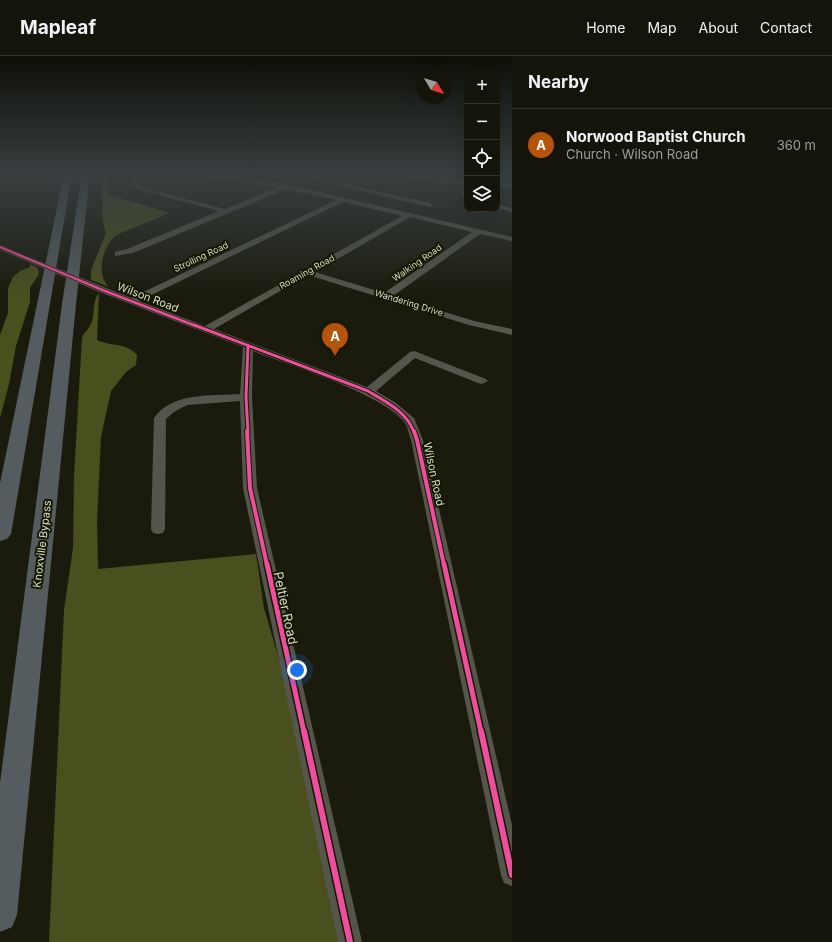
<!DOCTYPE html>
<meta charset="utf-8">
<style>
:root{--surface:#14140a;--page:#212118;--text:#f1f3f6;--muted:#9d9e9c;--line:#33332b;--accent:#b45309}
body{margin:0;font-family:Inter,sans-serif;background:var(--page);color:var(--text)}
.controls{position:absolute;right:12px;top:12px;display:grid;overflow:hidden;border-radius:8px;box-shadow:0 4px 16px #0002}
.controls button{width:36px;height:36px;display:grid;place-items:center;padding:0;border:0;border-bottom:1px solid var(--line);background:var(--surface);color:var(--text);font:20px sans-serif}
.compass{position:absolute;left:416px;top:12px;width:36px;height:36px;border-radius:50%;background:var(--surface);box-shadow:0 4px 16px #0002;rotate:128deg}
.you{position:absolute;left:297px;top:614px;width:14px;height:14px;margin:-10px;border:3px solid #fff;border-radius:50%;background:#1a73e8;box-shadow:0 0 0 6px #1a73e833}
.badge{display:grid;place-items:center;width:26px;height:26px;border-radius:50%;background:var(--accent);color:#fff;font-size:13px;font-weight:700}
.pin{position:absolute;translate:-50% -33px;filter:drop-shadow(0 1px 2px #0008)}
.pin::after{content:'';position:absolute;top:21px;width:14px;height:12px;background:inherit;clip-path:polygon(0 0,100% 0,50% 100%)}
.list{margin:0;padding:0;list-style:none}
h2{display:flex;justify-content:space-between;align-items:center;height:52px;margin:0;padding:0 16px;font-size:17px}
h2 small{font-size:13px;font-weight:400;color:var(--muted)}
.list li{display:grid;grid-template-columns:26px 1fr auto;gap:12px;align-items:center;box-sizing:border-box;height:72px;padding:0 16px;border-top:1px solid var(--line)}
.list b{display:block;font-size:15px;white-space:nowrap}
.list p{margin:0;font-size:13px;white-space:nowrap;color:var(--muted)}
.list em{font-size:13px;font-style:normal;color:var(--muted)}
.icon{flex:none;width:22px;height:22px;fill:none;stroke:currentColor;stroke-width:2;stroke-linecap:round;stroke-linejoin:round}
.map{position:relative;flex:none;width:512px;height:886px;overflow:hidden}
header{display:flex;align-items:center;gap:24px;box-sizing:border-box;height:56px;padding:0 20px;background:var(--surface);border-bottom:1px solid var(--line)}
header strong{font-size:19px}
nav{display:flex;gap:22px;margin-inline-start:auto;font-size:14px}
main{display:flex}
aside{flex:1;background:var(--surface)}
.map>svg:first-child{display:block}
.forest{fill:#494f1d}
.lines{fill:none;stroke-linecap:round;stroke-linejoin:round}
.minor{fill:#54564b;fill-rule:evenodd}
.highway{fill:#555c5f;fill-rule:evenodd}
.cycleway-far4-casing{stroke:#151801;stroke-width:4}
.cycleway-far3-casing{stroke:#151801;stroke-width:5}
.cycleway-far2-casing{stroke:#151801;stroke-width:6}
.cycleway-far1-casing{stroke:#151801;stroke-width:8}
.cycleway-casing{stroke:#151801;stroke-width:9}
.cycleway-far4{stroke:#ef4d9e;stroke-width:2.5}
.cycleway-far3{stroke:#ef4d9e;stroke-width:3}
.cycleway-far2{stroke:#ef4d9e;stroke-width:4}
.cycleway-far1{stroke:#ef4d9e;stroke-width:5}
.cycleway{stroke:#ef4d9e;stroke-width:6}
.labels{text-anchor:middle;stroke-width:4;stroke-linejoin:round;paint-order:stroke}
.far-street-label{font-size:9px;fill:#d7daca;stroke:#151801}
.street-label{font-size:11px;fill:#d7daca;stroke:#151801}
.near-street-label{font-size:13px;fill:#d7daca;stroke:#151801}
</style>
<header>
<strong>Mapleaf</strong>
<nav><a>Home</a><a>Map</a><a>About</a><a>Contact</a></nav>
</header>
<main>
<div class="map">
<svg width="512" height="886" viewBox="0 0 512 886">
<rect width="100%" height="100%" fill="#1a1b0d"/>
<g class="forest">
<path d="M103 118H110L107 138 170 157 116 179C103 190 95 218 109 231L91 224V214L106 177C100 162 103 134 103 118Z"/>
<path d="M30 208 38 212 39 218 30 232V246L16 290 9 328 0 362V279L8 257V232L13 221 20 215 30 211Z"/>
<path d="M99 237 97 284C112 291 126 286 137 299L136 309 126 316 111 335 101 381 97 465 98 513 256 498 264 552 280 607 340 886H49L64 554 73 492 74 420 82 281C85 276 91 270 92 265 95 255 92 245 99 237Z"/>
</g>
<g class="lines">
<g class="minor">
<path d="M146 118H154L137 126 144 132 225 153 278 131 198 120 195 118H207L286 128 512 181V185L480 178 393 240 474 265 512 273V279L469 269 308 219 214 273 367 331 410 296 414 295 486 323 488 325 482 328 478 327 415 302 376 335 396 347 414 362 423 384 512 769V830L504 827 501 819 411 384C409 379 408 371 405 367 386 339 287 308 253 295L252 341 257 432 362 886H338L243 432 240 345 187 349 174 356 166 363 165 473 163 477 158 478 153 477 151 473 154 362C172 336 212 340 240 338L243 291 102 237 0 194V189L131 242 336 144 286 133 133 197 115 200V196L127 193 219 155 140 134 132 129V124ZM343 146 402 160 205 270 139 245ZM410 161 472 176 384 237 315 216Z"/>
<path d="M314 118H320L319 122 430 147 433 149 430 151 315 124 312 121Z"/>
<path d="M395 118H408L467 125V129L433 126Z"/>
<path d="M497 127 512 128V132L497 131Z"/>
<path d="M467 130V143L462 139V134Z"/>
<path d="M497 148 512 152V156L497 152Z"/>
</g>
<g class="highway">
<path d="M64 118H72L11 478 7 483 0 485V427Z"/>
<path d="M82 118H90L76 248 17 859 12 871 0 876V727L62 248Z"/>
</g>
<defs>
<path id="cycleway-far4" d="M0 191 105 235 196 270"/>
<g id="cycleway-far3">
<path d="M194 269 368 335C386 346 406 355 414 376"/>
<path d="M248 376 246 341 248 290"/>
</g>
<g id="cycleway-far2">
<path d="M247 375 250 432 267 509"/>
<path d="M414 375 417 384 444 509"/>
</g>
<g id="cycleway-far1">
<path d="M267 508 304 676"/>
<path d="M444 508 481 676"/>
</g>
<g id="cycleway">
<path d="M304 675 350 886"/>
<path d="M481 675 512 819"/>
</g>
</defs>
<use href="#cycleway-far4" class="cycleway-far4-casing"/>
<use href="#cycleway-far3" class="cycleway-far3-casing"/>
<use href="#cycleway-far2" class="cycleway-far2-casing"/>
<use href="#cycleway-far1" class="cycleway-far1-casing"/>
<use href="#cycleway" class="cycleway-casing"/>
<use href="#cycleway-far4" class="cycleway-far4"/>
<use href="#cycleway-far3" class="cycleway-far3"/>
<use href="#cycleway-far2" class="cycleway-far2"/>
<use href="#cycleway-far1" class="cycleway-far1"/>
<use href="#cycleway" class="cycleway"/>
</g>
<linearGradient id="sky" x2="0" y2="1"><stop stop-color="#0e0f07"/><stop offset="0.49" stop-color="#383f40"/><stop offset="1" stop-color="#383f40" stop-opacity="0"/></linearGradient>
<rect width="512" height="242" fill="url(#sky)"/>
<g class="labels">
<g class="far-street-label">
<text transform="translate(201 201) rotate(-25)" y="3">Strolling Road</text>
<text transform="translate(417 207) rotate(-35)" y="3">Walking Road</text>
<text transform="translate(307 216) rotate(-29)" y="3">Roaming Road</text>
<text transform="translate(409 247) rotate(17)" y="3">Wandering Drive</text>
</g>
<g class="street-label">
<text transform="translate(148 241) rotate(21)" y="4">Wilson Road</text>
<text transform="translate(434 418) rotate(78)" y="4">Wilson Road</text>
<text transform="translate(42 488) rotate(-83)" y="4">Knoxville Bypass</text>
</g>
<g class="near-street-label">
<text transform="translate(286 552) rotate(78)" y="5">Peltier Road</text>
</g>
</g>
</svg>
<div class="controls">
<button>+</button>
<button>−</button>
<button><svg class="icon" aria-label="locate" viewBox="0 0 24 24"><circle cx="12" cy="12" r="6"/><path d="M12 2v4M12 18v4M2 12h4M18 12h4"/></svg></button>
<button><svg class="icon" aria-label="layers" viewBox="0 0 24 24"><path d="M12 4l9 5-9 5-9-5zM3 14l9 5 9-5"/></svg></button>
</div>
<svg class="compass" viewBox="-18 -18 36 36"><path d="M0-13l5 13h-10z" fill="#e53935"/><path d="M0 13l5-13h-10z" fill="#9d9e9c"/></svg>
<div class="you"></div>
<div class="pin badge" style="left:335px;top:300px">A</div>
</div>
<aside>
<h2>Nearby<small></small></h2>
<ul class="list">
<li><span class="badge">A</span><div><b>Norwood Baptist Church</b><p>Church · Wilson Road</p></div><em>360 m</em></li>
</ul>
</aside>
</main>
